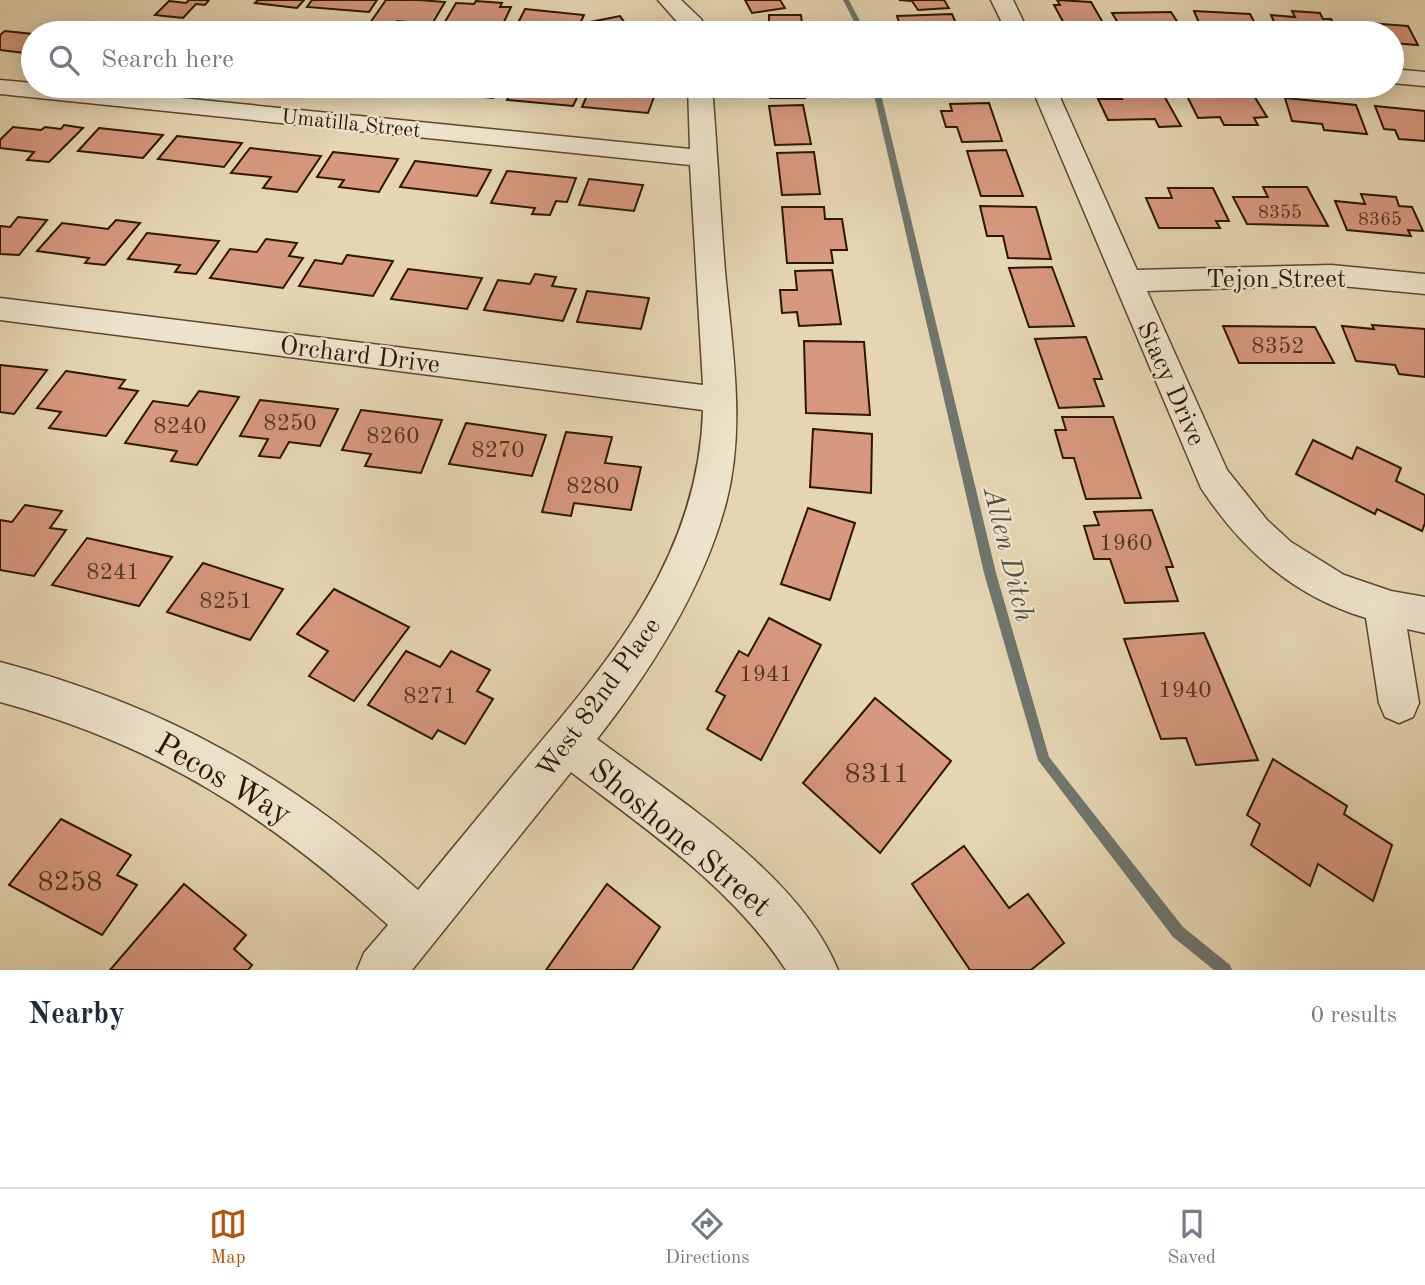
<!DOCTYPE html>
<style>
:root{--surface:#fff;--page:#f6f6f7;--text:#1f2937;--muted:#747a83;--line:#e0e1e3;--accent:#b45309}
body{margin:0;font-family:"Old Standard TT",serif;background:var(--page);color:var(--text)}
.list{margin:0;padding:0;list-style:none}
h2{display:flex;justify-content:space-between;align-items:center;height:91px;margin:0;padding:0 28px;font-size:30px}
h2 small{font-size:23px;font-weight:400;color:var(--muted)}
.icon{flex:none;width:38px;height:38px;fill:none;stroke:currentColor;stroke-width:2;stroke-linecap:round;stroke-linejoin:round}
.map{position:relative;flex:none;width:1425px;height:970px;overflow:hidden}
.search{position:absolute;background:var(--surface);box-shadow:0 4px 18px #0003;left:21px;right:21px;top:21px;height:77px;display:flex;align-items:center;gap:18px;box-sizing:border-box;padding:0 24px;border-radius:38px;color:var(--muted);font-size:26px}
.sheet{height:217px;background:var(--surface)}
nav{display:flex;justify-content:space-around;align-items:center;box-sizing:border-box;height:98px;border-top:2px solid var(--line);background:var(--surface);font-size:19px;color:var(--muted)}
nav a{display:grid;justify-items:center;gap:4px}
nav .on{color:var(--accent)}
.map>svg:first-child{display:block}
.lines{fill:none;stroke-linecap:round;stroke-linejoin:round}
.stream{fill:#6e766d;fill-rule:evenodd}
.building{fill:#d6987e;stroke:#2d1600;stroke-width:2}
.street-casing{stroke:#5b462c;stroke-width:3}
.street{fill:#eee4cd;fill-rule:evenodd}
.labels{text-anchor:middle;stroke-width:5;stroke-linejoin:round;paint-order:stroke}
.far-number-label{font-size:19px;fill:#573620}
.far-street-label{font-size:21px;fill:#2d1600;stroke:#eee4cd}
.number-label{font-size:23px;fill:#573620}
.street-label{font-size:26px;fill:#2d1600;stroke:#eee4cd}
.water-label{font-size:28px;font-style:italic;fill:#534e40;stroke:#eee4cd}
.near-number-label{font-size:28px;fill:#573620}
.near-street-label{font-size:32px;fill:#2d1600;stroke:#eee4cd}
</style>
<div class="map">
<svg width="1425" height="970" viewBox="0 0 1425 970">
<rect width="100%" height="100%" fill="#e5d5b2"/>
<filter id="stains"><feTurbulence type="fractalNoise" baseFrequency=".00286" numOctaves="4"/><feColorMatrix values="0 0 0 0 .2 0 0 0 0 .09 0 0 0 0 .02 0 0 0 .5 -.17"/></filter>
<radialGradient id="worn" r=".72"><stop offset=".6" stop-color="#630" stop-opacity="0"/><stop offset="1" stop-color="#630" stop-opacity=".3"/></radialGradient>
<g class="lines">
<g class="stream">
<path d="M843 0H849L866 33H860Z"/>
<path d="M872 86H879L996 573 1049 757 1183 927 1230 965 1232 970H1214L1173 937 1038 760 984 573Z"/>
</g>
</g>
<g class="building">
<path d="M189 0H209L205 5 196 4 183 18 155 15 169 1 186 3Z"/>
<path d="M258 0H304L297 8 255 3Z"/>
<path d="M312 0H377L369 12 307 7Z"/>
<path d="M386 0H419L445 2 432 24 397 21 389 33H363Z"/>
<path d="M745 0H780L785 8 752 13Z"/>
<path d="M899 0H944L949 8 918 10 912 1Z"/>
<path d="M1057 0 1091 2 1106 28 1067 29 1054 5H1060Z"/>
<path d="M476 1 502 3 500 7H511L503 24 495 23 492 31 442 27 456 3 474 4Z"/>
<path d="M525 9 584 15 576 32 516 27Z"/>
<path d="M1194 11 1250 14 1260 33 1202 30Z"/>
<path d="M1292 11 1320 13 1323 19H1331L1338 33H1279L1271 15 1295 17Z"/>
<path d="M1171 12 1182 29H1171L1174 33 1123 31 1112 13Z"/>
<path d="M952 14 960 33 902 32 897 16Z"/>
<path d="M769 15H801L803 33H760L759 26H769Z"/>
<path d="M620 16 632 33H597L590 22Z"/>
<path d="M1353 22 1408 26 1418 45 1392 43V33H1358Z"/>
<path d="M5 31 33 34V54L0 50V35Z"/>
<path d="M367 86H418L415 91Z"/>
<path d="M435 86H500L493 98 431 92Z"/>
<path d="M514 86H573L582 87 573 106 507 100Z"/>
<path d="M591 86 622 89 624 86H658L648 113 582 107Z"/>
<path d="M769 86H804L805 98H770Z"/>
<path d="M1163 94 1181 126 1159 127 1155 119 1108 120 1098 99H1122L1120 95Z"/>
<path d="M1187 96H1254L1267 117 1254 118 1258 125H1224L1220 117 1198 118Z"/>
<path d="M1285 98 1356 105 1367 134 1324 130 1322 124 1292 121Z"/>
<path d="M989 103 1002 141 962 142 957 127H946L941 111H952L950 104Z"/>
<path d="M803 105 811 144 775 145 769 106Z"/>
<path d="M1375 106 1425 111V141L1399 139 1395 130 1384 129Z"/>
<path d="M64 125 83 128 49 162 27 160 34 152 0 148V140L13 127 41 130 45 127 61 129Z"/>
<path d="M99 128 163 135 143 158 78 151Z"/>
<path d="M177 136 242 143 224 167 158 159Z"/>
<path d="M250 148 321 156 297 192 263 188 271 177 231 173Z"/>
<path d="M1006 150 1023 196H981L967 151Z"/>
<path d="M333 152 398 159 379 192 339 187 344 180 317 177Z"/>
<path d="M814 152 820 194 782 195 777 153Z"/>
<path d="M415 161 491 170 477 196 400 187Z"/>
<path d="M507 171 576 178 567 202 556 201 550 215 532 214 535 208 491 203Z"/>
<path d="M589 179 643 185 634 211 579 205Z"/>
<path d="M1263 187H1307L1328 226 1247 224 1233 197H1268Z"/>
<path d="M1168 188H1213L1229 221H1216L1220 228H1159L1146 198H1172Z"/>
<path d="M1361 194 1396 197 1399 206 1412 207 1423 231 1408 230 1411 236 1347 230 1335 201 1365 204Z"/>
<path d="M980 206 1036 207 1051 259 1008 258 1003 236H987Z"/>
<path d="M782 207H824L825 219H842L847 250H831L833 263H787Z"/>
<path d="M18 217 47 220 19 255 0 254V226L10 227Z"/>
<path d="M116 220 140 223 105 265 85 263 89 258 37 251 62 223 108 229Z"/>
<path d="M147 233 219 241 196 274 175 272 180 265 128 259Z"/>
<path d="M266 239 297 243 289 256 303 258 283 288 210 278 230 249 257 252Z"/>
<path d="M347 255 393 261 373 296 299 286 315 260 342 264Z"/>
<path d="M1052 267 1074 326 1029 327 1009 268Z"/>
<path d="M408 269 482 278 467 309 391 299Z"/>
<path d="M832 270 841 324 799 326 797 312 782 313 780 290H797L795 271Z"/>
<path d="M535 274 556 277 552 286 576 289 563 321 484 310 498 280 530 284Z"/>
<path d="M587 291 649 298 641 329 577 322Z"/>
<path d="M1372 325 1425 329V377L1399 374 1395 365 1356 361 1342 326 1374 329Z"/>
<path d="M1223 326 1315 327 1334 363H1239Z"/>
<path d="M1086 337 1102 379H1094L1104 406 1059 408 1035 339Z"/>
<path d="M804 341 864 342 870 415 806 413Z"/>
<path d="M0 365 47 370 14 414 0 412Z"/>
<path d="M66 371 125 380 119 388 138 391 106 436 49 428 61 412 37 408Z"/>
<path d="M199 391 239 397 197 465 171 461 177 451 125 443 153 401 188 406Z"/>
<path d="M260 400 338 409 320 446 289 442 280 458 259 456 268 439 240 436Z"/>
<path d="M361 410 442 420 421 473 365 466 371 454 342 450Z"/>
<path d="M1062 417H1113L1141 498 1086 499 1074 458H1063L1055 430H1066Z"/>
<path d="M466 423 546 435 532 476 449 464Z"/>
<path d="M813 429 872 434 871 493 810 487Z"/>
<path d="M566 432 612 437 605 463 641 467 631 510 574 503 571 516 542 512Z"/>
<path d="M1313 440 1352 459 1357 447 1401 468 1396 481 1425 495V523L1422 531 1377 509 1375 514 1296 474Z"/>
<path d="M25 505 62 511 50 528 66 530 34 576 0 570V520L12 522Z"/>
<path d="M808 508 855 523 830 600 781 584Z"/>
<path d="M1152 510 1173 567H1166L1178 601 1125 603 1110 559H1094L1084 526 1099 525 1094 512Z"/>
<path d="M87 538 172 557 139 606 52 585Z"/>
<path d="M203 563 283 589 250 640 167 612Z"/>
<path d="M334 589 409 627 354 701 309 676 328 651 297 634Z"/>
<path d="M769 618 821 645 761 760 707 729 725 696 716 691 739 651 748 656Z"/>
<path d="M1204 633 1258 760 1196 765 1186 738 1161 739 1124 639Z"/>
<path d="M406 651 440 667 451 651 490 670 477 691 493 699 465 744 438 730 432 739 368 705Z"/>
<path d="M875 698 951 761 880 853 803 783Z"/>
<path d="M1273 759 1347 806 1344 814 1392 845 1373 901 1318 864 1310 886 1251 845 1260 824 1247 815Z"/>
<path d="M61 819 131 855 117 875 137 885 102 935 9 885Z"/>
<path d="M964 846 1009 908 1028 894 1064 943 1031 970H970L912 884Z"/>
<path d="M184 884 246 935 234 949 252 965 248 970H110Z"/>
<path d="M607 884 660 927 632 970H546Z"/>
</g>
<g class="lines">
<defs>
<g id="street">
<path d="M658 0H681L701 19 709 33H687Z"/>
<path d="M991 0H1013L1029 33H1007Z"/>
<path d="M1392 69 1425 72V86L1392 83Z"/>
<path d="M0 80 33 83V86H60L690 149 688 86H712C717 147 720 209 725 271 732 348 746 427 726 503 703 589 652 669 597 739 677 799 799 874 838 970H786C732 887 648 831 571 772L412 970H357L364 953 388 925C268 816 158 745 0 702V662C166 706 290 776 418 890 453 848 488 805 523 763 612 658 699 555 703 410L0 320V298L703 385 690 165 0 94Z"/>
<path d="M1031 86H1055L1137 270 1331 265 1425 274V294L1331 285 1147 291 1227 470 1267 520 1291 542 1344 575 1391 591 1425 597V633L1407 629 1419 703 1413 717 1399 723 1385 717 1379 703 1366 618C1293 596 1242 550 1201 488Z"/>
</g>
</defs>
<use href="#street" class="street-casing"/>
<use href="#street" class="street"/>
</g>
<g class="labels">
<g class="far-number-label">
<text x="1280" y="218">8355</text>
<text x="1380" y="225">8365</text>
</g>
<g class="far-street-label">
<text transform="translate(351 123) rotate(6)" y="7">Umatilla Street</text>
</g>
<g class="number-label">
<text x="1278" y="353">8352</text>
<text x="290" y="430">8250</text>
<text x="180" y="433">8240</text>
<text x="393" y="443">8260</text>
<text x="498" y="457">8270</text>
<text x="593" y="493">8280</text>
<text x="1126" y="550">1960</text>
<text x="113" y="579">8241</text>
<text x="226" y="608">8251</text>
<text x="766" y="681">1941</text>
<text x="1185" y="697">1940</text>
<text x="430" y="703">8271</text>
</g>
<g class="street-label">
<text x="1276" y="287">Tejon Street</text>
<text transform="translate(360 354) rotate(7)" y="9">Orchard Drive</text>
<text transform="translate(1172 383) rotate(66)" y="9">Stacy Drive</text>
<text transform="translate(598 697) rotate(-54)" y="9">West 82nd Place</text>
</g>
<g class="water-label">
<text transform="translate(1010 554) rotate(76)" y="10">Allen Ditch</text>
</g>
<g class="near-number-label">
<text x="877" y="782">8311</text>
<text x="70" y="890">8258</text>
</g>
<g class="near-street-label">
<text transform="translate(224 778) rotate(30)" y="11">Pecos Way</text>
<text transform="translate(681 837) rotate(40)" y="11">Shoshone Street</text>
</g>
</g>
<rect width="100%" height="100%" filter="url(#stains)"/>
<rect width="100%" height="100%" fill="url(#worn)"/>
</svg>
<div class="search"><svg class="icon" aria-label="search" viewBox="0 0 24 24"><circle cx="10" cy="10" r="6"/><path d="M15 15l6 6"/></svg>Search here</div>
</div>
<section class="sheet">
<h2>Nearby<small>0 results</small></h2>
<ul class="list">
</ul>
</section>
<nav>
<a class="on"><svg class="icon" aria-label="map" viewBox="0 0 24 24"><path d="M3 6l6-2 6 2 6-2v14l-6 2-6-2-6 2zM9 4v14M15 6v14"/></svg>Map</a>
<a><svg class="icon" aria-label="directions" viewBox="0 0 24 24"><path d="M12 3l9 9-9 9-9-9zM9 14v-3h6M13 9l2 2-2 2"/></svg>Directions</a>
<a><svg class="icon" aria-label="saved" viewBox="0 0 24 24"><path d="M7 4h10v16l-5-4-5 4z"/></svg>Saved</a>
</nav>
